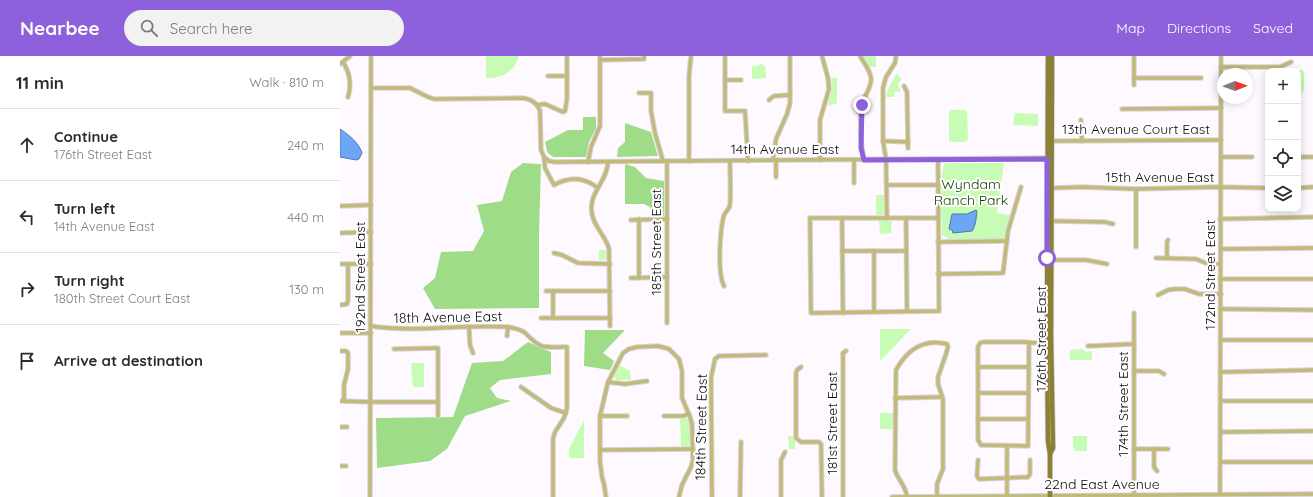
<!DOCTYPE html>
<meta charset="utf-8">
<style>
:root{--surface:#fff;--page:#f2f2f3;--text:#2b2b33;--muted:#7c7c81;--line:#e1e1e2;--accent:#8d61db}
body{margin:0;font-family:Quicksand,sans-serif;background:var(--page);color:var(--text)}
.controls{position:absolute;right:12px;top:12px;display:grid;overflow:hidden;border-radius:8px;box-shadow:0 2px 10px #0003}
.controls button{width:36px;height:36px;display:grid;place-items:center;padding:0;border:0;border-bottom:1px solid var(--line);background:var(--surface);color:var(--text);font:20px sans-serif}
.compass{position:absolute;left:877px;top:12px;width:36px;height:36px;border-radius:50%;background:var(--surface);box-shadow:0 2px 10px #0003;rotate:89deg}
.stop{position:absolute;width:12px;height:12px;margin:-9px;border:3px solid #8d61db;border-radius:50%;background:#fff}
.stop.end{background:#8d61db;border-color:#fff;box-shadow:0 1px 4px #0008}
.list{margin:0;padding:0;list-style:none}
h2{display:flex;justify-content:space-between;align-items:center;height:52px;margin:0;padding:0 16px;font-size:17px}
h2 small{font-size:13px;font-weight:400;color:var(--muted)}
.list li{display:grid;grid-template-columns:26px 1fr auto;gap:12px;align-items:center;box-sizing:border-box;height:72px;padding:0 16px;border-top:1px solid var(--line)}
.list b{display:block;font-size:15px;white-space:nowrap}
.list p{margin:0;font-size:13px;white-space:nowrap;color:var(--muted)}
.list em{font-size:13px;font-style:normal;color:var(--muted)}
.icon{flex:none;width:22px;height:22px;fill:none;stroke:currentColor;stroke-width:2;stroke-linecap:round;stroke-linejoin:round}
.map{position:relative;flex:none;width:973px;height:441px;overflow:hidden}
header{display:flex;align-items:center;gap:24px;box-sizing:border-box;height:56px;padding:0 20px;background:var(--accent);color:#fff}
header strong{font-size:19px}
nav{display:flex;gap:22px;margin-inline-start:auto;font-size:14px}
.search{width:280px;height:36px;background:var(--page);display:flex;align-items:center;gap:10px;box-sizing:border-box;padding:0 14px;border-radius:22px;color:var(--muted);font-size:15px}
main{display:flex}
aside{flex:1;background:var(--surface)}
.map>svg:first-child{display:block}
.green{fill:#c7fcb4}
.forest{fill:#9fdc87}
.water{fill:#6da6f4;stroke:#5177b0}
.lines{fill:none;stroke-linecap:round;stroke-linejoin:round}
.minor-casing{stroke:#d8d2d9;stroke-width:5.5}
.major-casing{stroke:#d8d2d9;stroke-width:6}
.minor{stroke:#c2ba79;stroke-width:3.5}
.major{stroke:#8a8136;stroke-width:4.5}
.route{stroke:#8d61db;stroke-width:5}
.labels{text-anchor:middle;stroke-width:4;stroke-linejoin:round;paint-order:stroke}
.street-label{font-size:14px;fill:#100811;stroke:#fff}
.park-label{font-size:14px;fill:#163c00;stroke:#fff}
</style>
<header>
<strong>Nearbee</strong>
<div class="search"><svg class="icon" aria-label="search" viewBox="0 0 24 24"><circle cx="10" cy="10" r="6"/><path d="M15 15l6 6"/></svg>Search here</div>
<nav><a>Map</a><a>Directions</a><a>Saved</a></nav>
</header>
<main>
<aside>
<h2>11 min<small>Walk · 810 m</small></h2>
<ul class="list">
<li><svg class="icon" aria-label="ahead" viewBox="0 0 24 24"><path d="M12 20V5M6 11l6-6 6 6"/></svg><div><b>Continue</b><p>176th Street East</p></div><em>240 m</em></li>
<li><svg class="icon" aria-label="left" viewBox="0 0 24 24"><path d="M17 20v-9H6M10 6l-5 5 5 5"/></svg><div><b>Turn left</b><p>14th Avenue East</p></div><em>440 m</em></li>
<li><svg class="icon" aria-label="right" viewBox="0 0 24 24"><path d="M7 20v-9h11M14 6l5 5-5 5"/></svg><div><b>Turn right</b><p>180th Street Court East</p></div><em>130 m</em></li>
<li><svg class="icon" aria-label="arrive" viewBox="0 0 24 24"><path d="M6 21V4h12l-3 4 3 4H6"/></svg><div><b>Arrive at destination</b></div></li>
</ul>
</aside>
<div class="map">
<svg width="973" height="441" viewBox="0 0 973 441">
<rect width="100%" height="100%" fill="#fef9ff"/>
<g class="green">
<path d="M146 0H179C175 15 162 23 146 22Z"/>
<path d="M523 0H536V11H530Z"/>
<path d="M421 7 425 10 426 22 412 23V10H418Z"/>
<path d="M944 14H962L964 16V35L958 38V15H943Z"/>
<path d="M557 17 562 23 559 26 558 29 561 35 554 36V41H546L547 35Z"/>
<path d="M491 22H497V47L488 50 492 31Z"/>
<path d="M610 54H625L627 56 628 83 626 86H612L609 85V57Z"/>
<path d="M675 57 697 58 698 59V69L697 70 674 69 673 67Z"/>
<path d="M605 107H664L657 157 670 159 665 181 663 183H609L602 179C602 167 599 114 605 107Z"/>
<path d="M536 139H544V157L542 159H536Z"/>
<path d="M539 165H552L551 177 540 178Z"/>
<rect x="259" y="194" width="7" height="10"/>
<path d="M540 273H571L540 305Z"/>
<path d="M743 293 746 296 752 295V304H730V294Z"/>
<path d="M71 307H84V331H73Z"/>
<path d="M279 309 290 315 291 324H276L274 321Z"/>
<rect x="540" y="357" width="13" height="16"/>
<path d="M345 362 348 363 350 369 351 388 348 390H341L340 363Z"/>
<path d="M244 364V402H229V393Z"/>
<path d="M448 380H455V393H450L449 392Z"/>
<path d="M733 380H746L747 381V395H735V392H733Z"/>
</g>
<g class="forest">
<path d="M243 61H256V72L249 86 246 101H213L207 96 205 86 228 74H243Z"/>
<path d="M285 67 311 76 318 100 277 101 278 92 285 86Z"/>
<path d="M183 107 201 108 199 177V252L95 253 83 232 95 222 101 196 133 195 144 175 137 149 162 145 171 116Z"/>
<path d="M285 108 295 111 306 122 324 125V160H312L310 151 304 148H285Z"/>
<path d="M245 274H285L263 297 274 305 270 314 244 310Z"/>
<path d="M188 286 211 296V318L160 324 150 332 157 342 171 345 125 360 107 393 90 405 37 412 36 362 113 361 132 307 163 305Z"/>
</g>
<g class="water">
<path d="M0 73C9 79 19 87 22 97L19 103 16 104 0 101Z"/>
<path d="M636 154 637 155C636 161 636 170 632 175L613 177 612 174 609 173 612 158H627Z"/>
</g>
<g class="lines">
<defs>
<g id="minor">
<path d="M385 0V55H405L408 105"/>
<path d="M520 0C524 7 530 14 531 22 532 32 524 39 522 48 519 61 521 91 524 104"/>
<path d="M794 0V29"/>
<path d="M260 4 304 3V0"/>
<path d="M3 6C10 17 12 28 8 41"/>
<path d="M0 8 10 0"/>
<path d="M881 11H940L951 6"/>
<path d="M208 20H227"/>
<path d="M794 22H861"/>
<path d="M385 24H401"/>
<path d="M564 30 567 36 568 92"/>
<path d="M31 32H70L88 41 94 43 183 42C191 43 197 46 200 55L201 94 204 101 205 112 214 129C230 120 244 121 258 132"/>
<path d="M299 37H311V55L315 77 323 105"/>
<path d="M429 44 434 40 450 39"/>
<path d="M198 49 205 48 223 56 225 55 227 43V0"/>
<path d="M782 53 881 52"/>
<path d="M741 64 742 85"/>
<path d="M543 85 568 86"/>
<path d="M712 85 881 84"/>
<path d="M204 101 209 105 215 106 710 102"/>
<path d="M881 101H912"/>
<path d="M958 101H973"/>
<path d="M598 103 599 255 471 257 470 162H598"/>
<path d="M433 104 436 83 447 58 450 47V0"/>
<path d="M436 104V121"/>
<path d="M480 104V64L489 33 488 22 482 0"/>
<path d="M327 105V267"/>
<path d="M349 105V20L351 0"/>
<path d="M248 106 251 91 260 70V0"/>
<path d="M268 106C267 127 248 136 252 158 254 171 266 180 269 193L270 270"/>
<path d="M514 127V104"/>
<path d="M547 129H598"/>
<path d="M712 132 742 131 796 133 878 131 928 132"/>
<path d="M958 132 973 131"/>
<path d="M0 150 31 149"/>
<path d="M502 162 503 257"/>
<path d="M547 162 546 103 543 85V32L546 21 555 7 556 0"/>
<path d="M566 162 567 255"/>
<path d="M880 163 973 161"/>
<path d="M291 164 327 163"/>
<path d="M712 165 765 166 773 168"/>
<path d="M0 177 31 176"/>
<path d="M598 186 667 185"/>
<path d="M796 191V133"/>
<path d="M881 193 973 192"/>
<path d="M502 195H566"/>
<path d="M534 195V256"/>
<path d="M214 197 222 199 238 207 270 208"/>
<path d="M816 202 856 203 868 208H880"/>
<path d="M827 202V186L828 184"/>
<path d="M712 204H746L767 208"/>
<path d="M0 208H31"/>
<path d="M598 218 663 217 668 175 681 131"/>
<path d="M291 222 327 221"/>
<path d="M299 222V163"/>
<path d="M880 223H973"/>
<path d="M384 230C377 217 380 174 384 159 386 155 390 153 390 148 391 134 390 119 390 105"/>
<path d="M206 235H270"/>
<path d="M818 239 828 234 834 233H845L859 238H881"/>
<path d="M0 249 7 248 8 244V208"/>
<path d="M881 253 973 254"/>
<path d="M201 262H270"/>
<path d="M213 262V235"/>
<path d="M31 270C77 277 122 268 168 271 174 272 179 273 184 276 190 281 194 287 202 290 209 292 219 291 227 291V352L224 362 215 376 213 383V441"/>
<path d="M129 271 130 289 133 297"/>
<path d="M0 277H31"/>
<path d="M167 280 168 271"/>
<path d="M881 284H973"/>
<path d="M689 287 688 390 641 389 638 384V291L640 287 643 286H684L707 288"/>
<path d="M748 290 794 288"/>
<path d="M54 293 98 292V360"/>
<path d="M0 295H6L8 297V313L4 329V344"/>
<path d="M461 311 457 314 456 317V382L461 386H479L481 388 482 441"/>
<path d="M638 311H688"/>
<path d="M794 315H819L824 318"/>
<path d="M881 316 973 314"/>
<path d="M268 326 285 328 307 325"/>
<path d="M181 331 211 352 226 357"/>
<path d="M639 337H688"/>
<path d="M555 342 602 341"/>
<path d="M0 345 31 346H98"/>
<path d="M881 345H973"/>
<path d="M260 360H287"/>
<path d="M324 360H343L349 358"/>
<path d="M638 363H688"/>
<path d="M0 371H7"/>
<path d="M881 376 973 375"/>
<path d="M667 390V439"/>
<path d="M794 393H828"/>
<path d="M814 393V411L817 415"/>
<path d="M260 394 353 393"/>
<path d="M638 404 637 420 639 423H641L688 421 690 418V404"/>
<path d="M881 406H973"/>
<path d="M0 410H6"/>
<path d="M794 438V257"/>
<path d="M880 438 881 0"/>
<path d="M30 441 31 0"/>
<path d="M266 441 264 428 262 421 260 405V360L268 326 283 297 289 293 297 291 318 290 329 293 339 303 342 315V342L350 361 352 368 353 404 351 411 342 429 339 441"/>
<path d="M372 441 371 322 375 303 379 300 426 299"/>
<path d="M400 441 401 386"/>
<path d="M441 441V404L445 396"/>
<path d="M503 441V297L506 295"/>
<path d="M552 441 973 438"/>
<path d="M567 441C566 430 558 424 555 414L556 314C567 294 584 282 607 288L608 291 606 298 598 321V328L603 343V413L597 428V441"/>
</g>
<g id="major">
<path d="M708 0 707 284 708 385 710 398V441"/>
<path d="M710 398 713 392 711 280 712 0"/>
</g>
</defs>
<use href="#minor" class="minor-casing"/>
<use href="#major" class="major-casing"/>
<use href="#minor" class="minor"/>
<use href="#major" class="major"/>
</g>
<g class="lines">
<path class="route" d="M522 49 521 92 524 104 707 103V202"/>
</g>
<g class="labels">
<g class="street-label">
<text x="796" y="78">13th Avenue Court East</text>
<text x="445" y="98">14th Avenue East</text>
<text x="820" y="126">15th Avenue East</text>
<text transform="translate(316 186) rotate(-90)" y="5">185th Street East</text>
<text transform="translate(870 219) rotate(-90)" y="5">172nd Street East</text>
<text transform="translate(20 221) rotate(-90)" y="5">192nd Street East</text>
<text transform="translate(108 261) rotate(-1)" y="5">18th Avenue East</text>
<text transform="translate(701 283) rotate(-90)" y="5">176th Street East</text>
<text transform="translate(783 348) rotate(-90)" y="5">174th Street East</text>
<text transform="translate(492 367) rotate(-90)" y="5">181st Street East</text>
<text transform="translate(361 371) rotate(-89)" y="5">184th Street East</text>
<text x="762" y="433">22nd East Avenue</text>
</g>
<g class="park-label">
<text x="631" y="133">Wyndam<tspan x="631" dy="16">Ranch Park</tspan></text>
</g>
</g>
</svg>
<div class="controls">
<button>+</button>
<button>−</button>
<button><svg class="icon" aria-label="locate" viewBox="0 0 24 24"><circle cx="12" cy="12" r="6"/><path d="M12 2v4M12 18v4M2 12h4M18 12h4"/></svg></button>
<button><svg class="icon" aria-label="layers" viewBox="0 0 24 24"><path d="M12 4l9 5-9 5-9-5zM3 14l9 5 9-5"/></svg></button>
</div>
<svg class="compass" viewBox="-18 -18 36 36"><path d="M0-13l5 13h-10z" fill="#e53935"/><path d="M0 13l5-13h-10z" fill="#7c7c81"/></svg>
<div class="stop" style="left:707px;top:202px"></div>
<div class="stop end" style="left:522px;top:49px"></div>
</div>
</main>
